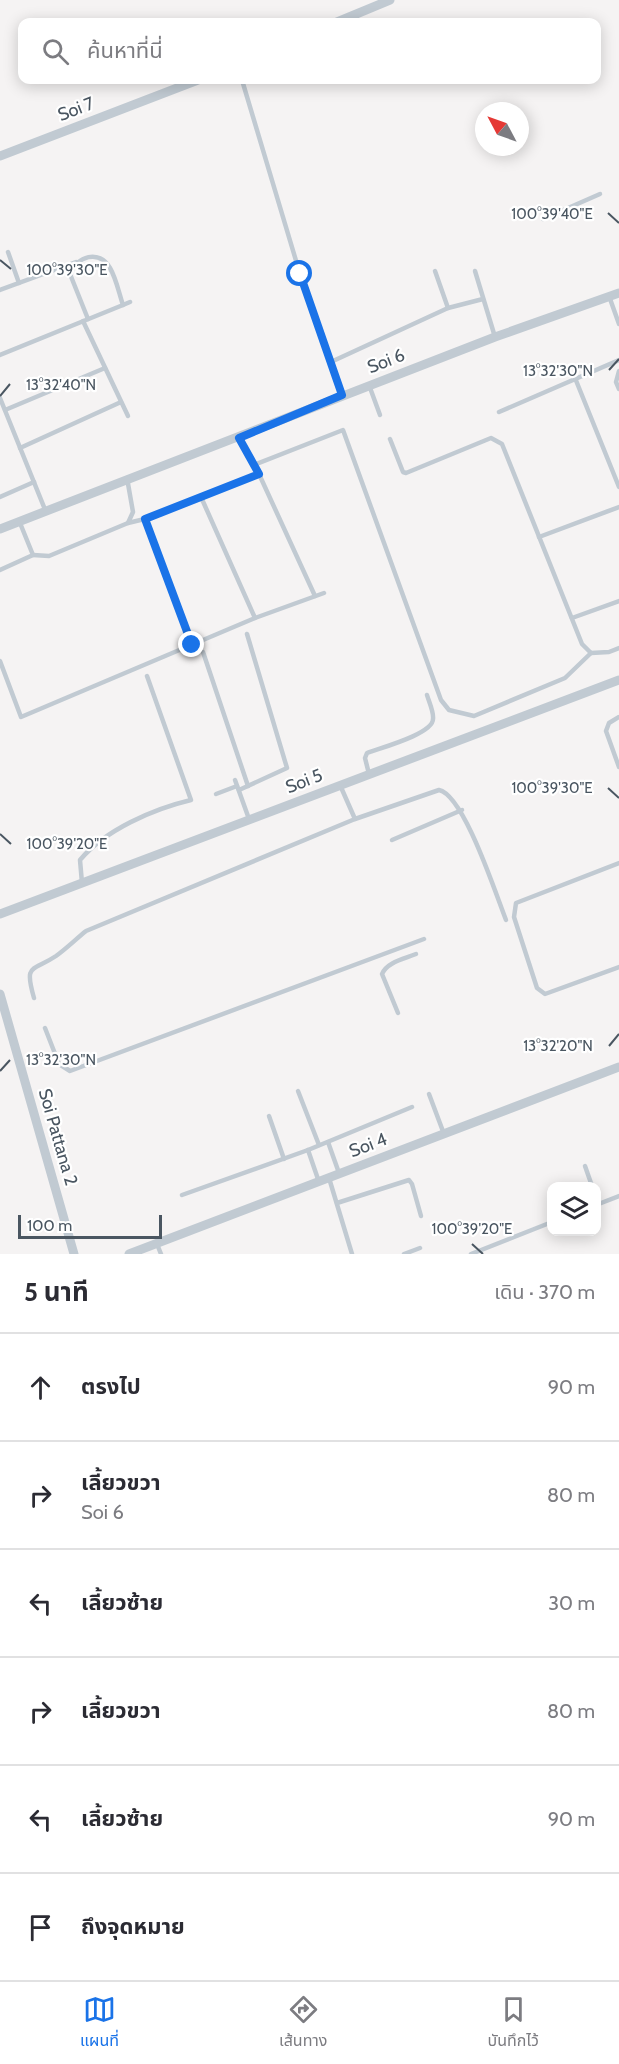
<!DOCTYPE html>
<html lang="th">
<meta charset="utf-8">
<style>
:root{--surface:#fff;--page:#f2f2f3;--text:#2b2b33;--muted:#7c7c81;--line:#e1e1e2;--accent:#1a73e8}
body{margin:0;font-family:Cabin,"Noto Sans Thai",sans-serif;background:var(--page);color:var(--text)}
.controls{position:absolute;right:18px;bottom:18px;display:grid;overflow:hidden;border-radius:12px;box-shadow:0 3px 15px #0003}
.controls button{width:54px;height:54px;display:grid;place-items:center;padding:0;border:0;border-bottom:2px solid var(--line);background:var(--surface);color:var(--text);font:30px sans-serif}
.compass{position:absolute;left:475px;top:102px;width:54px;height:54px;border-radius:50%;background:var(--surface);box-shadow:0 3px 15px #0003;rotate:311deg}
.scale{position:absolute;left:18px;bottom:15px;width:144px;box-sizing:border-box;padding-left:6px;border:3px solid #4a5661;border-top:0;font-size:16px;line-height:21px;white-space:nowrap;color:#4a5661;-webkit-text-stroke:4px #fff;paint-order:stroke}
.stop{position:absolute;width:18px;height:18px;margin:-14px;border:4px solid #1a73e8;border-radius:50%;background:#fff}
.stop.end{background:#1a73e8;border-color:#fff;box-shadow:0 2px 6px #0008}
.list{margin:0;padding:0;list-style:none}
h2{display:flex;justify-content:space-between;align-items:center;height:78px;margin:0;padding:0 24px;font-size:26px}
h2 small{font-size:20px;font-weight:400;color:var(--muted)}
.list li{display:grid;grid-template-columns:39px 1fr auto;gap:18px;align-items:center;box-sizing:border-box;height:108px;padding:0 24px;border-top:2px solid var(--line)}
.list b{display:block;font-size:22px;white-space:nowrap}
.list p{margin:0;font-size:20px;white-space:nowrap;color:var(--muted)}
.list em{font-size:20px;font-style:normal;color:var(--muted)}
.icon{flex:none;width:33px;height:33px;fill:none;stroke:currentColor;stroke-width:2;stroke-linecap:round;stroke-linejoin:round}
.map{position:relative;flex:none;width:619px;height:1254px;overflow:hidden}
.search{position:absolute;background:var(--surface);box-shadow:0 3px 15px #0003;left:18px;right:18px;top:18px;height:66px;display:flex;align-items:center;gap:15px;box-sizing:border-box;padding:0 21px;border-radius:12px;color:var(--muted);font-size:22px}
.sheet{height:726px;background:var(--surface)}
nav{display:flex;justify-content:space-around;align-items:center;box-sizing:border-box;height:84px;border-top:2px solid var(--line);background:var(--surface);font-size:16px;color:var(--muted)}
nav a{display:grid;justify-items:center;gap:3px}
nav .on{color:var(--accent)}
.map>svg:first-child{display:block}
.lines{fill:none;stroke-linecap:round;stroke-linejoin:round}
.lane{stroke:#c1cad2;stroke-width:4.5}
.street{stroke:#c1cad2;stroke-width:9}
.route{stroke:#1a73e8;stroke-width:8}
.ticks{fill:none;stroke:#4a5661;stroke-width:2}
.labels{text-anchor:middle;stroke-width:4.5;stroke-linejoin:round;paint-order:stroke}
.street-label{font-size:18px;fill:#4a5661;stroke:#fff}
.ticks-label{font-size:15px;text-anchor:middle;fill:#4a5661;stroke:#fff;stroke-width:4.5;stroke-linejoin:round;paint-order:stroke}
</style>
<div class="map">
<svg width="619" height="1254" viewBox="0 0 619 1254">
<rect width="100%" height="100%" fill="#f5f3f3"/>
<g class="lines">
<g class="lane">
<path d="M242 80 300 274 343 395"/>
<path d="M543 219 600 194"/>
<path d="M8 252 19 283"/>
<path d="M435 271 448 308 483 299"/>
<path d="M475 271 495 337"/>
<path d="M0 290 76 262"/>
<path d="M609 296 619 324"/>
<path d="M88 319 70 274C77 256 99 249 110 268 116 278 119 293 123 305L130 302"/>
<path d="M83 321 128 416"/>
<path d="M0 355 123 305"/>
<path d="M333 361 448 308"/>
<path d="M619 371 616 382 619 389"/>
<path d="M575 378 619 487"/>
<path d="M369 385 380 415"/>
<path d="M0 398 46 512"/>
<path d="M5 410 105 368"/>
<path d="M499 412 619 360"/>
<path d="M239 438 259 474 315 596"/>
<path d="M390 439 403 472 406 473 491 438 502 444 582 644 591 653 609 652 619 648"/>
<path d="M20 448 121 402"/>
<path d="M254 465 343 430 441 700 449 710 474 716 565 678 591 653"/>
<path d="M0 497 34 482"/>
<path d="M145 519 192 645"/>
<path d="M128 523 153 517 259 474"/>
<path d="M539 537 619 507"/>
<path d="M33 555 49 556 128 523 133 512 127 478"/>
<path d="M0 570 33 555 20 523"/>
<path d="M255 618 324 593"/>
<path d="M572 618 619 601"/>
<path d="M203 652 248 786"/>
<path d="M0 661 21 717 255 618 201 497"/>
<path d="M619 717 609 723 606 731 619 767"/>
<path d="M369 774 365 758 367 753C380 748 433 734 433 719 434 712 429 702 427 695"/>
<path d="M235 780 249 819"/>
<path d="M239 790 287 768 247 634"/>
<path d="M216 794 237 786"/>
<path d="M355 819 439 790C464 795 496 895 506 920"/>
<path d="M392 840 462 810"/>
<path d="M619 863 516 903 514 917 537 988 545 994 619 967"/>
<path d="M82 883 80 860C105 830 153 809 191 800L147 676"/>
<path d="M34 998C24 963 32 972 56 956 67 948 76 939 86 931L355 819 340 785"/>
<path d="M398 1013 382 974C387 962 404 959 416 954"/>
<path d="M45 1028 59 1064 70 1071 424 939"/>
<path d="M298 1091 319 1145"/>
<path d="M429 1094 444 1134"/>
<path d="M269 1116 284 1159"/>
<path d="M328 1142 339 1173"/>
<path d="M308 1150 319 1182"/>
<path d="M585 1166 592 1186"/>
<path d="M329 1178 352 1254"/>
<path d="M182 1195 308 1150 412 1107"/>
<path d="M337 1203 409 1180 412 1184 421 1216"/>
<path d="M596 1205 619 1196"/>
<path d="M157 1244 161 1254"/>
<path d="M404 1254 420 1248"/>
<path d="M471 1254 552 1222"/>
</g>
<g class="street">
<path d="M337 22 390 0"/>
<path d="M0 156 198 80"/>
<path d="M0 529 495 337 619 293"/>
<path d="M0 914 619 680"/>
<path d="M0 994 74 1254"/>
<path d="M129 1254 619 1067"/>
</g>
</g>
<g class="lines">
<path class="route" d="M192 645 145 519 259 474 239 438 342 395 300 274"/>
</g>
<path class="ticks" d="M608 213 619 223M0 260 11 269M609 370 619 359M0 396 10 384M608 788 619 798M0 834 11 844M609 1046 619 1034M0 1071 10 1060M472 1244 483 1254"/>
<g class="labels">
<g class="street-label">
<text transform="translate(76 109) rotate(-21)" y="6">Soi 7</text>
<text transform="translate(386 361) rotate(-21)" y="6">Soi 6</text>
<text transform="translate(304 781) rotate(-21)" y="6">Soi 5</text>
<text transform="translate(58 1137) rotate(74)" y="6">Soi Pattana 2</text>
<text transform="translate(368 1145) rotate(-21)" y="6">Soi 4</text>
</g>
</g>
<g class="ticks-label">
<text x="552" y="219">100°39'40"E</text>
<text x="67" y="275">100°39'30"E</text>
<text x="558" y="376">13°32'30"N</text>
<text x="61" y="390">13°32'40"N</text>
<text x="552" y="793">100°39'30"E</text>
<text x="67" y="849">100°39'20"E</text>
<text x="558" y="1051">13°32'20"N</text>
<text x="61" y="1065">13°32'30"N</text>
<text x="472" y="1234">100°39'20"E</text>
</g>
</svg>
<div class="controls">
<button><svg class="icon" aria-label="layers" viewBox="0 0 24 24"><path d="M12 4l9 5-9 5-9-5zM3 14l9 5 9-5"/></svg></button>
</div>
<svg class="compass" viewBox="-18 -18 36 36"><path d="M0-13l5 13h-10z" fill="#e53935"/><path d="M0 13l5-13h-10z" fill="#7c7c81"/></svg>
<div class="scale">100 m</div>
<div class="stop" style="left:300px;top:274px"></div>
<div class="stop end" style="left:192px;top:645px"></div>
<div class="search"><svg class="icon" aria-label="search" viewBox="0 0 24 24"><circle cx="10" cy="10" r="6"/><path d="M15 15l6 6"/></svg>ค้นหาที่นี่</div>
</div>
<section class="sheet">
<h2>5 นาที<small>เดิน · 370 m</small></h2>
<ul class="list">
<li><svg class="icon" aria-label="ahead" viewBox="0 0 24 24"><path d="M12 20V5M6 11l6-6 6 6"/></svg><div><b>ตรงไป</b></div><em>90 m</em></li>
<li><svg class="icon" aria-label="right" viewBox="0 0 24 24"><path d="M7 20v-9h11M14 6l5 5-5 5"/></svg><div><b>เลี้ยวขวา</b><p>Soi 6</p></div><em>80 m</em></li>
<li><svg class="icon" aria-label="left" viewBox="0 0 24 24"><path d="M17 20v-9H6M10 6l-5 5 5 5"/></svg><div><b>เลี้ยวซ้าย</b></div><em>30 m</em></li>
<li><svg class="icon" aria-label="right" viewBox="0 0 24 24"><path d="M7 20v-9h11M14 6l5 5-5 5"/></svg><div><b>เลี้ยวขวา</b></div><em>80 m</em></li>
<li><svg class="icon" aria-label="left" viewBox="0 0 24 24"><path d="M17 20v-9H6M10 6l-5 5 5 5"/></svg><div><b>เลี้ยวซ้าย</b></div><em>90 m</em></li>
<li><svg class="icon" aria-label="arrive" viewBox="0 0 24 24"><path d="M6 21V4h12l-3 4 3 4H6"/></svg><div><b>ถึงจุดหมาย</b></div></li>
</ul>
</section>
<nav>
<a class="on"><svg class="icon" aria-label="map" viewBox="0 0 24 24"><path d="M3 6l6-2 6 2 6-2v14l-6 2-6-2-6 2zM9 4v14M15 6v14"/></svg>แผนที่</a>
<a><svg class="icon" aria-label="directions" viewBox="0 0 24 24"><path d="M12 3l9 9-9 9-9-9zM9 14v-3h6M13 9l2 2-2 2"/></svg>เส้นทาง</a>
<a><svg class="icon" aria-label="saved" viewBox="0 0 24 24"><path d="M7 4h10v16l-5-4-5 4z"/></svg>บันทึกไว้</a>
</nav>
